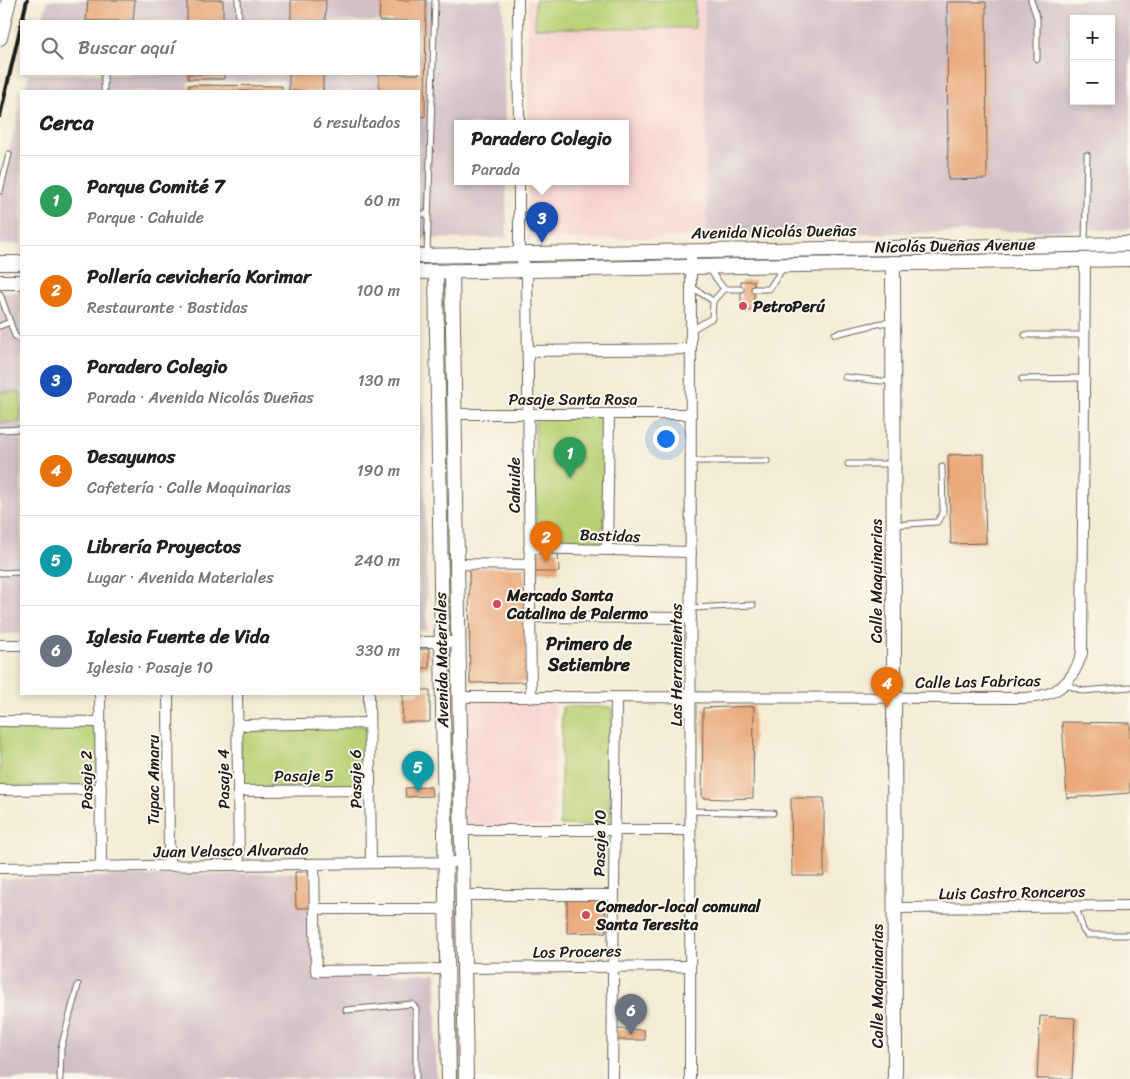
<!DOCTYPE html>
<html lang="es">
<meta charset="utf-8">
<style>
:root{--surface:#fff;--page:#f6f6f6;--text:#222;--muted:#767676;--line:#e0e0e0;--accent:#d1495b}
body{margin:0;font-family:Sriracha,sans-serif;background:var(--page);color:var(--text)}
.controls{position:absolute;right:15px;top:15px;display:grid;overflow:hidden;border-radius:0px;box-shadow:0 2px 8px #0003}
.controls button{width:45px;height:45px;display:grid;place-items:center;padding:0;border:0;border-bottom:1px solid var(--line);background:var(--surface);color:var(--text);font:25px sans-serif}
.you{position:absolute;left:665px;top:438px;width:18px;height:18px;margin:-12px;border:4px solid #fff;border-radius:50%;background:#1a73e8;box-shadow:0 0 0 8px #1a73e833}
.badge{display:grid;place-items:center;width:32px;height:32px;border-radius:50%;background:var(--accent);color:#fff;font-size:16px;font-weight:700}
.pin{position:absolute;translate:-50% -41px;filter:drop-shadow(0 1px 2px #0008)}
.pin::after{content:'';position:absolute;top:26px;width:18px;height:15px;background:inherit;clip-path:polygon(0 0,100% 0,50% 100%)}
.popup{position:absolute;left:454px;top:120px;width:175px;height:65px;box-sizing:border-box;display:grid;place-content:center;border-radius:0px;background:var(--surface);filter:drop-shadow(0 1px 4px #0005);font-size:16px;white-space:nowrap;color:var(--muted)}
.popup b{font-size:19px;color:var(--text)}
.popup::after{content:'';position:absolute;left:50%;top:100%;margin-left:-10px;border:10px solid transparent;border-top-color:var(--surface)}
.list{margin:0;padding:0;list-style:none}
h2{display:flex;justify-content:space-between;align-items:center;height:65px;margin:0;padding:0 20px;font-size:21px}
h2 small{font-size:16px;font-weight:400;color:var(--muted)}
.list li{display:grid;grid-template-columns:32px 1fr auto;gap:15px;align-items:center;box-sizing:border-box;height:90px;padding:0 20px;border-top:1px solid var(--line)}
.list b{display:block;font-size:19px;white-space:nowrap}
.list p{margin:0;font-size:16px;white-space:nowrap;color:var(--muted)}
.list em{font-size:16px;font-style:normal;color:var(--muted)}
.icon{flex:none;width:28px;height:28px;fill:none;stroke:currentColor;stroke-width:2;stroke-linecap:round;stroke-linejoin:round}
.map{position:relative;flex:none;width:1130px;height:1079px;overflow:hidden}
.search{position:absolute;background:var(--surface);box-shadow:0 2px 8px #0003;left:20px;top:20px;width:400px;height:55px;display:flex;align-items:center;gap:12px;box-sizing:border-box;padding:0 18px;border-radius:0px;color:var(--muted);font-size:19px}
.panel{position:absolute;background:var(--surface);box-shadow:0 2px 8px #0003;left:20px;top:90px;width:400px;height:605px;border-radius:0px}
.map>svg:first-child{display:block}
.built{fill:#f7d0cf}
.industrial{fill:#d2bec5;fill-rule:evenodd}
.green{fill:#b9d075;stroke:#6a7648}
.building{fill:#e9a879}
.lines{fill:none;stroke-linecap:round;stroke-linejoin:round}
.lane-casing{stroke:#68645c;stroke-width:7}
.street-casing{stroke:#68645c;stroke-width:12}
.secondary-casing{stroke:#68645c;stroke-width:16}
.lane{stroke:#fff;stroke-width:5}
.street{stroke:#fff;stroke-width:10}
.secondary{stroke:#fff;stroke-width:14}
.rail{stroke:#1c1c1c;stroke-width:4}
.poi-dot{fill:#d1495b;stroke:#fbf7ec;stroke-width:2}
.labels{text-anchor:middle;stroke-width:4;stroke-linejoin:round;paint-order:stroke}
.street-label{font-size:16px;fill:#1c1c1c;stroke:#fbf7ec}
.poi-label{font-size:16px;font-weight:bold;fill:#1c1c1c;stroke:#fbf7ec;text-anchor:start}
.neighbourhood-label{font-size:18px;font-weight:bold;fill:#1c1c1c;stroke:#fbf7ec}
</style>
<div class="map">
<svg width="1130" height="1079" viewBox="0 0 1130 1079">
<rect width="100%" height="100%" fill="#fbf7ec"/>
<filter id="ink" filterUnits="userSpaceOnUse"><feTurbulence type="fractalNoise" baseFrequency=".02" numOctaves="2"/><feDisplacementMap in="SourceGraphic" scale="10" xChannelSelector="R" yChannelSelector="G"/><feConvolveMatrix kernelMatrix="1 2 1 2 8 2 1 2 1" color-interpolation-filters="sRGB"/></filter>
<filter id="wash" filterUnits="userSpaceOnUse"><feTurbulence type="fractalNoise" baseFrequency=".0096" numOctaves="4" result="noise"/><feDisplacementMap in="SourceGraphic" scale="20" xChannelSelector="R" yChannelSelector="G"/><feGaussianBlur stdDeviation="1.12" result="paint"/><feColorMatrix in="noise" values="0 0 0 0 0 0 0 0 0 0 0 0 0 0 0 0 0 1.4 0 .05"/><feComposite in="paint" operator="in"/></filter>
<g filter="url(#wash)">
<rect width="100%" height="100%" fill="#f4ebd4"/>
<g class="built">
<path d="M528 0H704L707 237 528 240V182H626V124H528Z"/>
<path d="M463 695 555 696 554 826H465Z"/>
</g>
<g class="industrial">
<path d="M48 0H503L505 124H458V182H506L507 238 419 239V91H285V81L188 82V91H24L29 74H419V21H42Z"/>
<path d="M704 0H1130V229L707 237ZM1074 19H1111V101H1074Z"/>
<path d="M21 104V244L0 245V186Z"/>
<path d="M21 292V634H0V293Z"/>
<path d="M419 403H424L427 630H419Z"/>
<path d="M312 872 315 974 436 973V1079H0V879Z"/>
</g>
<g class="green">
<rect x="535" y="0" width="160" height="28"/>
<path d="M446 285 450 629 441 628 437 286Z"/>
<rect x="0" y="392" width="21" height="30"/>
<path d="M535 412H606L603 543H536Z"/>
<path d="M440 650H451L456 845 444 846Z"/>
<path d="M562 707H612L610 826 560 825Z"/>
<path d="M0 723 97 724 99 786H0Z"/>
<path d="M240 726H366L367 786 241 789Z"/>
<path d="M446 866H455L460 1079H449Z"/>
</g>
<g id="blocks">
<g class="building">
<path d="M88 0H135L133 21H86Z"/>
<rect x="187" y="0" width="36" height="21"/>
<path d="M291 0H326L325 21H291Z"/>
<path d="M380 0H426L425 117 419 116V91H379V74H419V21H379Z"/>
<path d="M947 2H986L987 179 948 180Z"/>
<rect x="188" y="74" width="36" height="5"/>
<rect x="289" y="74" width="34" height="17"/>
<path d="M189 85 282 86V91H189Z"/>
<rect x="741" y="281" width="13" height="29"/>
<path d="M984 454 986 543 951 544 948 455Z"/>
<path d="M558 550 559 572H533V551Z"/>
<path d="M525 567 526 682 470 683 469 568Z"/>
<rect x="419" y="649" width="10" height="19"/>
<path d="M419 690H430V722H402L403 694H419Z"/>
<path d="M754 706 753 798 727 799 702 798 703 708Z"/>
<path d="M1062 722 1130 723V793L1067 798Z"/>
<path d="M431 787 432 796 406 797 405 788Z"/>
<path d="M791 798H824V876H792Z"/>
<path d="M295 872H312L313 908H296Z"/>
<path d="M567 897H605L606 932 567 933Z"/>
<path d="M1040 1016 1075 1018 1072 1079H1037Z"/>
<path d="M616 1029 644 1030 645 1040H617Z"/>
</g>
</g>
</g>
<g filter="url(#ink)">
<use href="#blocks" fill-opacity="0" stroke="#68645c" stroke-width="1"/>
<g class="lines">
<defs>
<g id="lane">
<path d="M238 0 239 21"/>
<path d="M1031 0 1037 18V59"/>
<path d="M104 91V74"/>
<path d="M0 191 9 154"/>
<path d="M419 214H428"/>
<path d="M1085 244 1087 155"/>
<path d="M427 255 435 0"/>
<path d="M709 269 724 289H741"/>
<path d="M754 289H769L783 268"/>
<path d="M0 294 15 336 21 340"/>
<path d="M713 301 724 289"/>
<path d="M0 326 10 322"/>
<path d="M691 330 712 318 713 301 692 287"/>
<path d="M835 334 882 323 893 322"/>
<path d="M1025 335H1084"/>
<path d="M845 377 881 381H893"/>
<path d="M1022 379 1084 378"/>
<path d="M0 430 21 429"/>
<path d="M691 461H767"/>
<path d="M848 464H893"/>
<path d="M894 525 937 522 943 513 942 467"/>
<path d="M0 573 21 572"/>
<path d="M691 608 753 605"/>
<path d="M1065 684 1083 691 1130 687"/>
<path d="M691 811 773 813"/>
<path d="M1076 907 1083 930 1087 935H1130"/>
<path d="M346 1010 412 1004 416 1009V1079"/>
<path d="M60 1079 61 1048 78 985"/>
</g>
<g id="street">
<path d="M518 0 519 124"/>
<path d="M519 182V254L527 271 531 698"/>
<path d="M528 351 691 349"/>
<path d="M454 414H691"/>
<path d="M529 548 691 552"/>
<path d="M607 549 609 414"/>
<path d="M457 564 530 565"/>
<path d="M530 617 691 618"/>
<path d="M419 642H458"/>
<path d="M0 645H21"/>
<path d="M100 694 101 867"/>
<path d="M168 694 169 866"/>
<path d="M237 694 239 865"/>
<path d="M369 694 371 863"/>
<path d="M459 697 1024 698C1056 697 1073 683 1082 653L1085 260"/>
<path d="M0 721 100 722"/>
<path d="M238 725 369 723"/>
<path d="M0 790 101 789"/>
<path d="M238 791 370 790"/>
<path d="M462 830H690"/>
<path d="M314 864 316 971 447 969"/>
<path d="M0 868 462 862"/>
<path d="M463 895H614"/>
<path d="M895 908 1130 906"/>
<path d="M315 909H446"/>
<path d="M464 968 690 966"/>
<path d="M612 1079 616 698"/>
<path d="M690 1079 691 250"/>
</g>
<g id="secondary">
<path d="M0 38 9 0"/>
<path d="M419 256 1130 244"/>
<path d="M0 263H21"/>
<path d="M893 263 895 1079"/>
<path d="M452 271 466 1079"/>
<path d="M419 272 1130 259"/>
<path d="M436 272 449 1079"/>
<path d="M0 282H21"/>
</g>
</defs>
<use href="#lane" class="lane-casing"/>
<use href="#street" class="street-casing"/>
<use href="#secondary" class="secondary-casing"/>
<use href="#lane" class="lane"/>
<use href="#street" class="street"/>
<use href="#secondary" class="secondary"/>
<g class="rail">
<path d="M22 21 27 0"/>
<path d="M0 116 21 25"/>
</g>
</g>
</g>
<g class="poi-dot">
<circle cx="743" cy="306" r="5"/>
<circle cx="497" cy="604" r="5"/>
<circle cx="586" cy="915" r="5"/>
</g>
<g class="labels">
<g class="street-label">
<text transform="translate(774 231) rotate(-1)" y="6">Avenida Nicolás Dueñas</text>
<text transform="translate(955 245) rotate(-1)" y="6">Nicolás Dueñas Avenue</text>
<text x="573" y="405">Pasaje Santa Rosa</text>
<text transform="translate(514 485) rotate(-90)" y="6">Cahuide</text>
<text transform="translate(610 535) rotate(2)" y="6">Bastidas</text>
<text transform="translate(876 581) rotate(-90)" y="6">Calle Maquinarias</text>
<text transform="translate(441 660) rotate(-91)" y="6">Avenida Materiales</text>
<text transform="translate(676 665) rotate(-90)" y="6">Las Herramientas</text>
<text transform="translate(978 681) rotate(-1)" y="6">Calle Las Fabricas</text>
<text transform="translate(304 775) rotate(-1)" y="6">Pasaje 5</text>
<text transform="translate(223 779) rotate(-91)" y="6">Pasaje 4</text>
<text transform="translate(355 779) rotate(-91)" y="6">Pasaje 6</text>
<text transform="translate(86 780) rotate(-91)" y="6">Pasaje 2</text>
<text transform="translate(153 780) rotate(-90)" y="6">Tupac Amaru</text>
<text transform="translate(599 843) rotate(-89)" y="6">Pasaje 10</text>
<text transform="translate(231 850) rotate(-1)" y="6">Juan Velasco Alvarado</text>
<text transform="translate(1012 892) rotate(-1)" y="6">Luis Castro Ronceros</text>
<text transform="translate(577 951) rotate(-1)" y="6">Los Proceres</text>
<text transform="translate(877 986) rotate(-90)" y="6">Calle Maquinarias</text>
</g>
<g class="poi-label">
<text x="753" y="312">PetroPerú</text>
<text x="507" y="601">Mercado Santa<tspan x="507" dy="18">Catalina de Palermo</tspan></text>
<text x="596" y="912">Comedor-local comunal<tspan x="596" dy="18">Santa Teresita</tspan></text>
</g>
<g class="neighbourhood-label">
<text x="589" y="650">Primero de<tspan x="589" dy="21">Setiembre</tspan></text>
</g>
</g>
</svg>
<div class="controls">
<button>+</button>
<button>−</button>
</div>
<div class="you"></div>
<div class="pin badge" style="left:570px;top:478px;background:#2e9e5b">1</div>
<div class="pin badge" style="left:546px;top:562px;background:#e8710a">2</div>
<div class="pin badge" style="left:542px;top:243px;background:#1a4fb4">3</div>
<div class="popup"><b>Paradero Colegio</b>Parada</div>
<div class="pin badge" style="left:887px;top:708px;background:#e8710a">4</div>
<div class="pin badge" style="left:418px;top:792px;background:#0f9aa8">5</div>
<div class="pin badge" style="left:631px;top:1035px;background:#6b7280">6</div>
<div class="search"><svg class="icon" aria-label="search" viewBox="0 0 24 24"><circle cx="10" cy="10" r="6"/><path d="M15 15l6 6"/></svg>Buscar aquí</div>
<section class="panel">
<h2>Cerca<small>6 resultados</small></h2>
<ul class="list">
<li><span class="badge" style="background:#2e9e5b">1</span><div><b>Parque Comité 7</b><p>Parque · Cahuide</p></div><em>60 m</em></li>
<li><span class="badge" style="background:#e8710a">2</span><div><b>Pollería cevichería Korimar</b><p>Restaurante · Bastidas</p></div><em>100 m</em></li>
<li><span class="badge" style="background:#1a4fb4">3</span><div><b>Paradero Colegio</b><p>Parada · Avenida Nicolás Dueñas</p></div><em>130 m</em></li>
<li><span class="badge" style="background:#e8710a">4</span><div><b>Desayunos</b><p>Cafetería · Calle Maquinarias</p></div><em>190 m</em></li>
<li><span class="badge" style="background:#0f9aa8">5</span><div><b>Librería Proyectos</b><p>Lugar · Avenida Materiales</p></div><em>240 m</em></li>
<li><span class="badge" style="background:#6b7280">6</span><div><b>Iglesia Fuente de Vida</b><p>Iglesia · Pasaje 10</p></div><em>330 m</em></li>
</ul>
</section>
</div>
